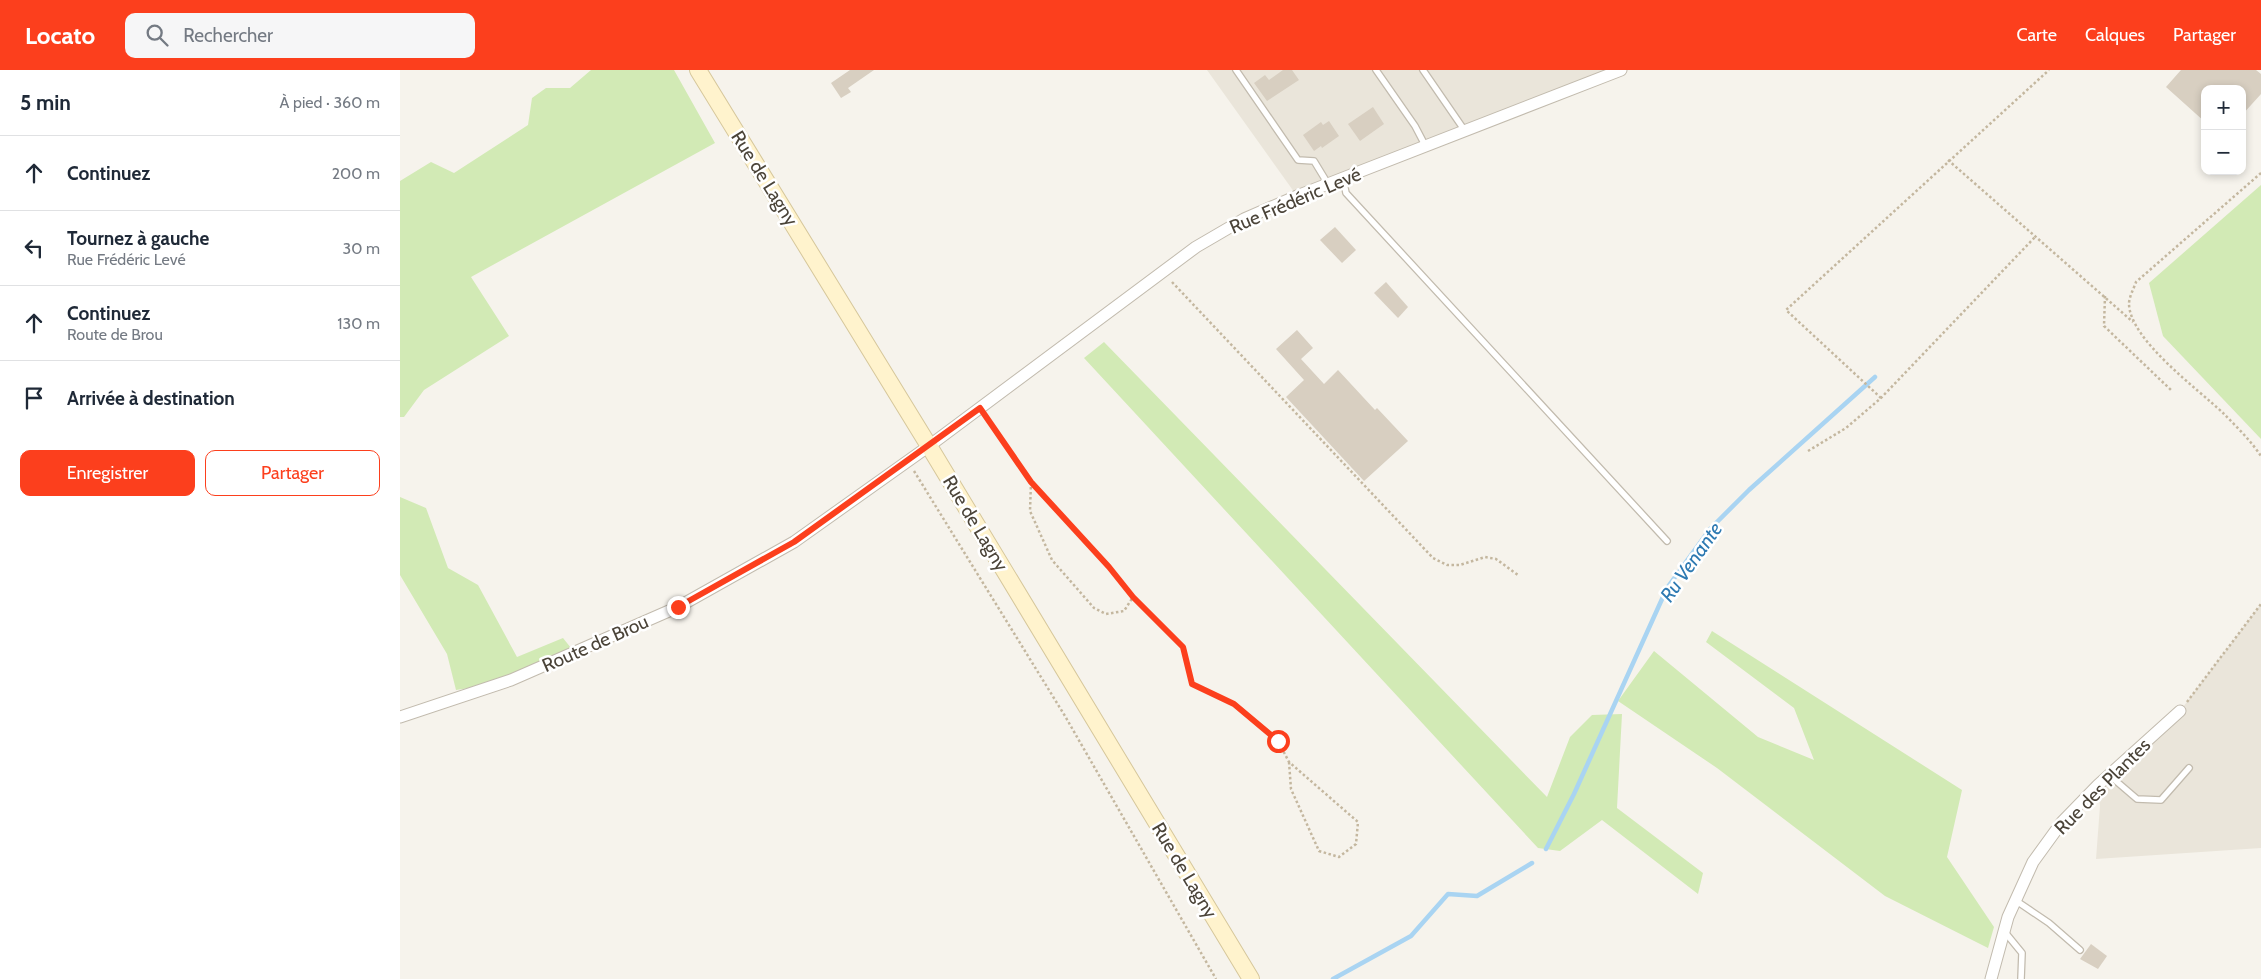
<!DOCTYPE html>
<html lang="fr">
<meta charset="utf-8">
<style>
:root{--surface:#fff;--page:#f6f6f7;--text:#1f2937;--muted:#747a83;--line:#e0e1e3;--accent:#fc3f1d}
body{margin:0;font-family:Cabin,sans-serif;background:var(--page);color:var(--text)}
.controls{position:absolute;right:15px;top:15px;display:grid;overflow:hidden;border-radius:10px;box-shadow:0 2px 8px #0003}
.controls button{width:45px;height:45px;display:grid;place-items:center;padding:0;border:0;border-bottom:1px solid var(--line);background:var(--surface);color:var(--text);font:25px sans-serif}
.stop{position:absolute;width:15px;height:15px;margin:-11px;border:4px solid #fc3f1d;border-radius:50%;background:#fff}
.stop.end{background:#fc3f1d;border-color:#fff;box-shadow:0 1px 5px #0008}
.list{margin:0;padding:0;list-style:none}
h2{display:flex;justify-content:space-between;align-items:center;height:65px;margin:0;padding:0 20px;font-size:21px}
h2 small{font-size:16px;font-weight:400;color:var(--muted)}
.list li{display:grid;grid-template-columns:32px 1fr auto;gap:15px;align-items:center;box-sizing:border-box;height:75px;padding:0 20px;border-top:1px solid var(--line)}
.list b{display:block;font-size:19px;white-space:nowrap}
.list p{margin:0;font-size:16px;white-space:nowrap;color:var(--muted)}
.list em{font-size:16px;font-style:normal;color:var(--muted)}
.actions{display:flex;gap:10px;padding:15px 20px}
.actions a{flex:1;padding:11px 0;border:1px solid var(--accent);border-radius:10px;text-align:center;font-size:18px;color:var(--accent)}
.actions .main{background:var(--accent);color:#fff}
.icon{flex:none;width:28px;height:28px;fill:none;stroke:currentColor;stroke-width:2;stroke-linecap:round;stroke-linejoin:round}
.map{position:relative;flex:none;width:1861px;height:909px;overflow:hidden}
header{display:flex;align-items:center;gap:30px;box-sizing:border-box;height:70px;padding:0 25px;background:var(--accent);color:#fff}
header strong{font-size:24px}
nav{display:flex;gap:28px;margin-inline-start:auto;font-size:18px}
.search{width:350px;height:45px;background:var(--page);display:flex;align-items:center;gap:12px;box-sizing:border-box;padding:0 18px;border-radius:10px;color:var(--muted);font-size:19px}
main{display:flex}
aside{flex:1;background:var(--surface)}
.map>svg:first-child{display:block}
.residential{fill:#eae5da}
.green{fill:#d2eab5}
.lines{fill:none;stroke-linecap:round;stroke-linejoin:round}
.stream{stroke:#a9d4f2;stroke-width:4.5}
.building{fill:#d8cfc1}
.service-casing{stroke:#c2bbae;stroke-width:8}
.minor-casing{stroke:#c2bbae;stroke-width:13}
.secondary-casing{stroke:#d6c79b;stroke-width:18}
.path{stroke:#c4b79f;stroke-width:2.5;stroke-dasharray:2.5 2.5;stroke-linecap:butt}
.service{stroke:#fff;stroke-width:5.5}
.minor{stroke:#fff;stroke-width:11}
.secondary{stroke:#fff3cd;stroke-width:16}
.route{stroke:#fc3f1d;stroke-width:6}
.labels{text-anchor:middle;stroke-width:5;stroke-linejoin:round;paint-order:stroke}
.street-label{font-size:19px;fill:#4b4439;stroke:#fff}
.water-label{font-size:20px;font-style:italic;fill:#2e7ab2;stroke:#fff}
</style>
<header>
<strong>Locato</strong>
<div class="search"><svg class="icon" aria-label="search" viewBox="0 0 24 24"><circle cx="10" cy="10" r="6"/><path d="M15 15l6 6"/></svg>Rechercher</div>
<nav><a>Carte</a><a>Calques</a><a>Partager</a></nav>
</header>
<main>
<aside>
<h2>5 min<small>À pied · 360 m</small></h2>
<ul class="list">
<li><svg class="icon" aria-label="ahead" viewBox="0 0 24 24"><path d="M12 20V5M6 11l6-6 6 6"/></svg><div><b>Continuez</b></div><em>200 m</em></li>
<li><svg class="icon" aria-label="left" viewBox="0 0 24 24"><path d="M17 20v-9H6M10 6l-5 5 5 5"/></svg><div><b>Tournez à gauche</b><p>Rue Frédéric Levé</p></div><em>30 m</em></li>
<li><svg class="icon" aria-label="ahead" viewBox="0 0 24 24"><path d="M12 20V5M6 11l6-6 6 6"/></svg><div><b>Continuez</b><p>Route de Brou</p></div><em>130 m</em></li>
<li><svg class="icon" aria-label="arrive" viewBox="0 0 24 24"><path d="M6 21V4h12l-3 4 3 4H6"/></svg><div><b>Arrivée à destination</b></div></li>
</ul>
<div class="actions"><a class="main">Enregistrer</a><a>Partager</a></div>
</aside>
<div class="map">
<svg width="1861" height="909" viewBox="0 0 1861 909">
<rect width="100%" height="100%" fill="#f6f3ec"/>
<g class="residential">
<path d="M807 0H1221L897 126Z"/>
<path d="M1861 534V778L1696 789 1700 736 1698 715 1780 641Z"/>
</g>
<g class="green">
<path d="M191 0H274L315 73 71 207 109 266 24 320 4 347H0V111L31 92 54 103 128 55 132 28 146 18H170Z"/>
<path d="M1861 115V369L1763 266 1749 213Z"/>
<path d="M704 272 1147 727 1170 667 1192 645 1222 644 1217 738 1303 803 1298 824 1202 750 1160 781 1138 778 684 288Z"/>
<path d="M0 427 26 438 48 498 78 515 117 587 163 568 171 578 165 591 109 612 56 620 47 584 0 505Z"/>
<path d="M1312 561 1562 720 1547 787 1594 857 1588 878 1485 826 1317 698 1218 631 1254 581 1358 667 1414 690 1394 638 1306 572Z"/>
</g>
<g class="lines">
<g class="stream">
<path d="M1146 779 1174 724 1267 518 1310 459 1349 420 1475 307"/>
<path d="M933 909 1011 866 1048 824 1077 826 1132 793"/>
</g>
</g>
<g class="building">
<path d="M450 0H474L448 18 451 22 441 28 431 13Z"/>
<path d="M883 0H892L899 10 867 31 854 13 865 5 869 10Z"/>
<path d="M1781 0H1856L1861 4V24L1842 45V19H1805V52L1766 17Z"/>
<path d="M973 37 984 54 960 71 948 54Z"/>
<path d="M929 51 939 66 922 78 921 76 914 81 903 65 921 52 923 55Z"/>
<path d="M935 157 956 180 942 193 920 170Z"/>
<path d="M986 212 1008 237 998 248 974 223Z"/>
<path d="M897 260 913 278 901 289 924 314 938 300 975 340 977 338 1008 371 964 411 886 327 904 310 876 279Z"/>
<path d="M1691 874 1707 886 1698 899 1680 889Z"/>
</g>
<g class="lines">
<defs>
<g id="service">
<path d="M836 0 898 90 914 91 928 114"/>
<path d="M976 0 1015 56 1026 77"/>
<path d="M1023 0 1065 61"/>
<path d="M943 108 946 123 1267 471"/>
<path d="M1709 705 1737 729 1761 730 1789 698"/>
<path d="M1615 830 1649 853 1680 880"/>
<path d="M1604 861 1622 883 1621 909"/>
</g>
<g id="minor">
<path d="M0 647 111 610 278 537 394 472 529 376 796 177 844 149 897 126 1221 0"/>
<path d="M1591 909 1608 847 1633 792 1662 752 1698 715 1780 641"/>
</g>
<path id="secondary" d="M298 0 529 376 851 909"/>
</defs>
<use href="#service" class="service-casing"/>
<use href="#minor" class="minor-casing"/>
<use href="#secondary" class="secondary-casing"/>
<g class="path">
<path d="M1548 90 1733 252"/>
<path d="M1861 103 1736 212C1734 218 1729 227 1729 234 1730 270 1798 319 1823 343 1836 356 1851 371 1861 386"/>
<path d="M772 212 1033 488 1047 495H1060L1085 487 1096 489 1118 505"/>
<path d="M1705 226 1704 256 1771 320"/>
<path d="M1481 328 1386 240 1649 0"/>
<path d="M588 349 631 412 709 497 733 527 783 577 792 614 834 634 878 671 889 692 958 752 956 774 939 787 919 781 891 719 889 692"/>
<path d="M1408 381 1446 358 1481 328 1636 166"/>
<path d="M514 401 665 646 816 909"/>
<path d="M631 412 630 441 652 490 694 538 706 544 724 541 733 527"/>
<path d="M1787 632 1861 534"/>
</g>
<use href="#service" class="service"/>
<use href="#minor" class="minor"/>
<use href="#secondary" class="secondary"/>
</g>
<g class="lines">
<path class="route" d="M278 537 394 472 580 338 631 412 709 497 733 527 783 577 792 614 834 634 878 671"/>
</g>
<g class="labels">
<g class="street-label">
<text transform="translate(365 108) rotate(58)" y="7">Rue de Lagny</text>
<text transform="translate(895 130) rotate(-23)" y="7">Rue Frédéric Levé</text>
<text transform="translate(576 453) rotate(59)" y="7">Rue de Lagny</text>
<text transform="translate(195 573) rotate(-24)" y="7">Route de Brou</text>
<text transform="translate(1702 716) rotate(-45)" y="7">Rue des Plantes</text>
<text transform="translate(785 800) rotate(59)" y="7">Rue de Lagny</text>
</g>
<g class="water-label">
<text transform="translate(1291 492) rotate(-55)" y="7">Ru Venante</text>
</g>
</g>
</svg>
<div class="controls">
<button>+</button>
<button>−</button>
</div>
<div class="stop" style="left:878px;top:671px"></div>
<div class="stop end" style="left:278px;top:537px"></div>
</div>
</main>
